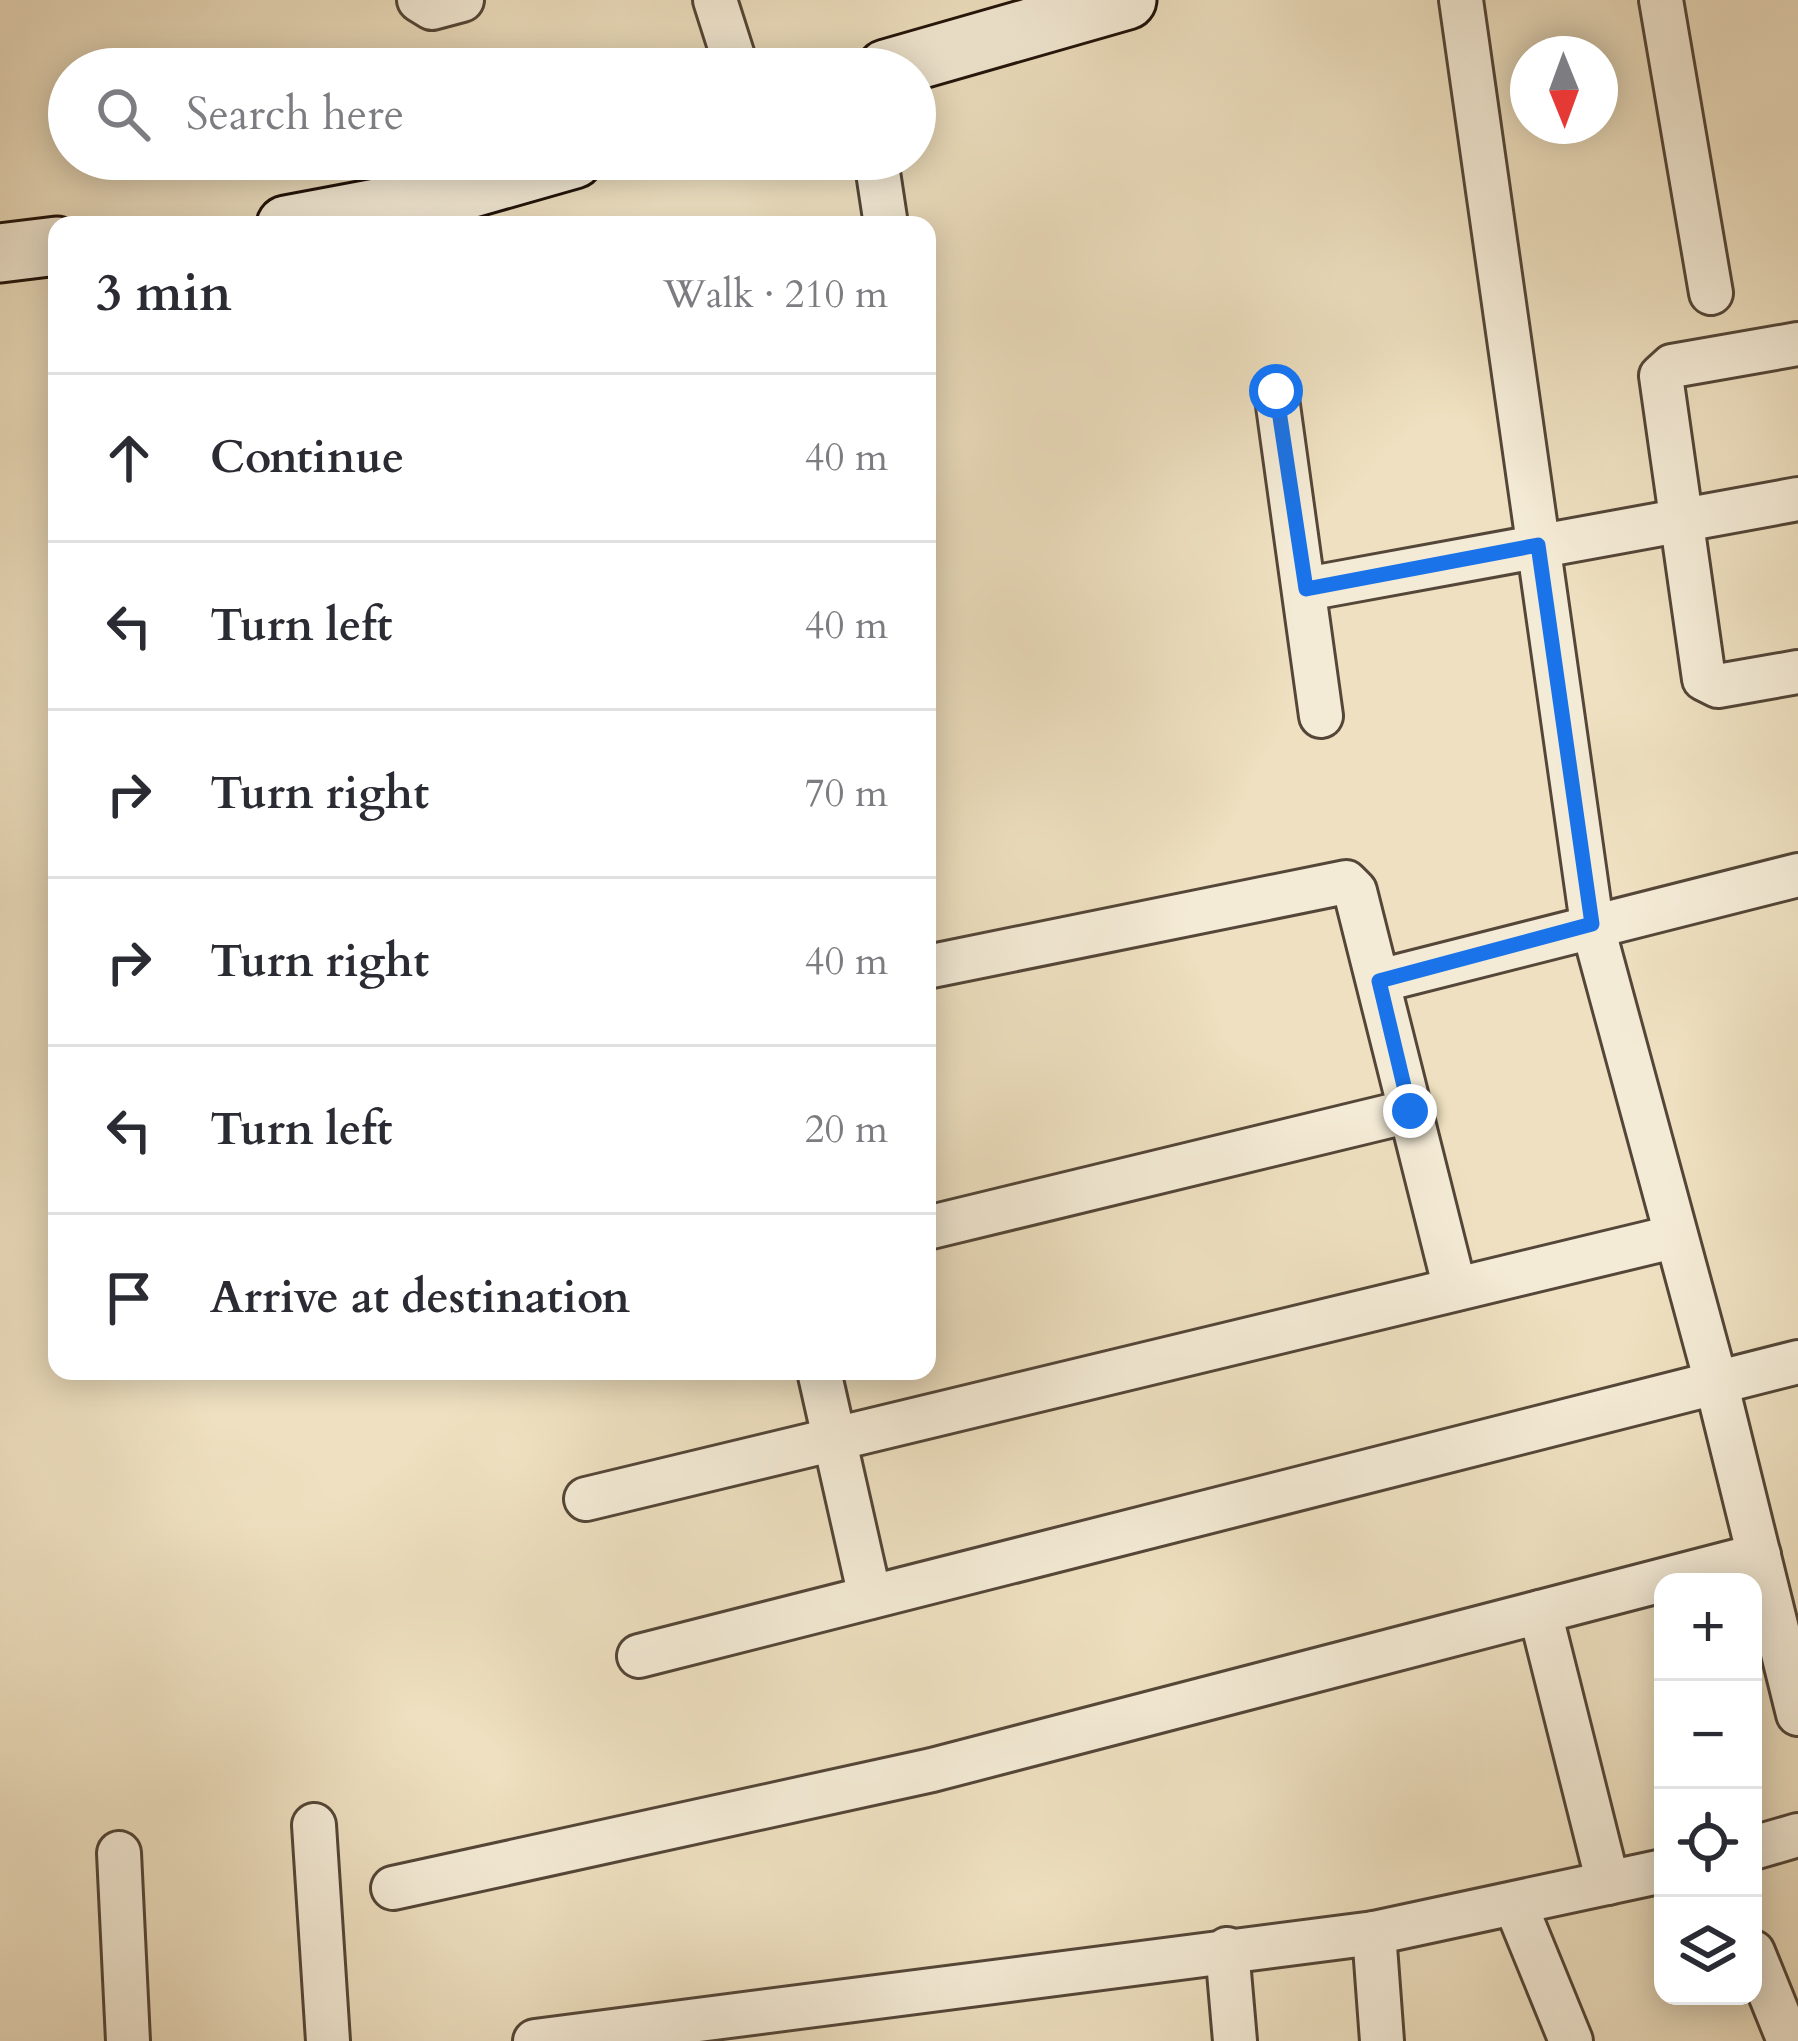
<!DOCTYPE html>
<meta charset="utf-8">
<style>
:root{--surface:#fff;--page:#f7f7f7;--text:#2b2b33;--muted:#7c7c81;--line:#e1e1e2}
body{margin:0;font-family:Cardo,serif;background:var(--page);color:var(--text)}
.controls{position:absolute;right:36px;bottom:36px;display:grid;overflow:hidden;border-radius:24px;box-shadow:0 6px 30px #0003}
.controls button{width:108px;height:108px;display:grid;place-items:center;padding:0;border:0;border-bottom:3px solid var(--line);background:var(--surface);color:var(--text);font:60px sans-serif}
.compass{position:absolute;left:1510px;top:36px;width:108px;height:108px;border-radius:50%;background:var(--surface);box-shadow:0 6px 30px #0003;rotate:179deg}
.stop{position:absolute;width:36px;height:36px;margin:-27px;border:9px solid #1a73e8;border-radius:50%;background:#fff}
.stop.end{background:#1a73e8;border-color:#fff;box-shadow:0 3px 12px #0008}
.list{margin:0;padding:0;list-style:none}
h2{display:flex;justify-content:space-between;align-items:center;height:156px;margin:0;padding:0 48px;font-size:51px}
h2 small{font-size:39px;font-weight:400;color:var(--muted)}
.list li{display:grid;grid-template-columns:78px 1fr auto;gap:36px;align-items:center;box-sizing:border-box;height:168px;padding:0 48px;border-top:3px solid var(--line)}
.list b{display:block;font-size:45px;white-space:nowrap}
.list em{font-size:39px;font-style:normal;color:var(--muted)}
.icon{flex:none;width:66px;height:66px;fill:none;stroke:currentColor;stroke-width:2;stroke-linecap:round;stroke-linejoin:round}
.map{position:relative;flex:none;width:1798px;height:2041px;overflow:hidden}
.search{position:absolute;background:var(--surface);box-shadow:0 6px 30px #0003;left:48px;top:48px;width:888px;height:132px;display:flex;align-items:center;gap:30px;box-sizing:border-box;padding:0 42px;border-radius:66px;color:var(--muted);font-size:45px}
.panel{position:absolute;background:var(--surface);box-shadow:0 6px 30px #0003;left:48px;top:216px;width:888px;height:1164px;border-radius:24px}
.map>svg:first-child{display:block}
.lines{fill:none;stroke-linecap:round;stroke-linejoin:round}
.street-casing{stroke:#544638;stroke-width:48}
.secondary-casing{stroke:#20120a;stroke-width:63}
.street{stroke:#f4ebd6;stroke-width:42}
.secondary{stroke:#f4ebd6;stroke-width:57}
.route{stroke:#1a73e8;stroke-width:15}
</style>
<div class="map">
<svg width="1798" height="2041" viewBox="0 0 1798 2041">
<rect width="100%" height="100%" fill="#eee0c0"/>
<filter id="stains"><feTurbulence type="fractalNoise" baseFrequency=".00167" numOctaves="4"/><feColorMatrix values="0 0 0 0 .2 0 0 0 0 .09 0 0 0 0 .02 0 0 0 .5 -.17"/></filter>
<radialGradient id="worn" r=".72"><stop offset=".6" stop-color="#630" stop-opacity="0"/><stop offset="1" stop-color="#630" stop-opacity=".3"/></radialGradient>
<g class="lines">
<defs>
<g id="street">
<path d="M419 0 432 8 462 0"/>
<path d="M715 0 737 69"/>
<path d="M1461 0 1592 924 1716 1382 1798 1714"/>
<path d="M1661 0 1711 293"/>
<path d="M876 159 886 225"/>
<path d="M1798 344 1672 366 1661 376 1704 679 1718 686 1798 672"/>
<path d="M1276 391 1321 716"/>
<path d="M1306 589 1798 499"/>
<path d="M927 967 1346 882 1355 891 1455 1289"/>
<path d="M1379 981 1798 875"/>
<path d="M927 1228 1410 1111"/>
<path d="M819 1371 870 1597"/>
<path d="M586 1499 1673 1237"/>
<path d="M1540 1612 1608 1883"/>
<path d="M639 1656 1798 1362"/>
<path d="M314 1825 328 2041"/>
<path d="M1753 1848 1798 1835"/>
<path d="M119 1853 128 2041"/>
<path d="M393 1888 932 1770 1759 1555"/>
<path d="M1515 1904 1571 2041"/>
<path d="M1374 1933 1382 2041"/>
<path d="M1227 1949 1235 2041"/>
<path d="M1753 1952 1789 2041"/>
<path d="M535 2041 1374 1933 1663 1871"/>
</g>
<g id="secondary">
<path d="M886 69 1127 0"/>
<path d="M286 225 451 194 574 159"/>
<path d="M0 253 57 246"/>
</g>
</defs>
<use href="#street" class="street-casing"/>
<use href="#secondary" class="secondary-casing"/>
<use href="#street" class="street"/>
<use href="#secondary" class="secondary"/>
</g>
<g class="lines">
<path class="route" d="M1276 391 1306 589 1538 545 1592 924 1379 981 1410 1111"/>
</g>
<rect width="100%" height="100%" filter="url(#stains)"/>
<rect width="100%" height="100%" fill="url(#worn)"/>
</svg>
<div class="controls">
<button>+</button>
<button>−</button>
<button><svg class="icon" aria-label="locate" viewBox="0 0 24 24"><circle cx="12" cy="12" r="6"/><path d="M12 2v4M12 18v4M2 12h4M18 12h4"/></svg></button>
<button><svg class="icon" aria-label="layers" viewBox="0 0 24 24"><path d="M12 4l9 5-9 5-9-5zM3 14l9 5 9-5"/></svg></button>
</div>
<svg class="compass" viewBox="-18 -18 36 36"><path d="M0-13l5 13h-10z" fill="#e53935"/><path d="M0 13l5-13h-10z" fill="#7c7c81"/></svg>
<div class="stop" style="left:1276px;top:391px"></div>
<div class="stop end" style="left:1410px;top:1111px"></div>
<div class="search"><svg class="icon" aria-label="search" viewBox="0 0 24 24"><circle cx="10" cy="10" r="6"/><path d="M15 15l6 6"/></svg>Search here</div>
<section class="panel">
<h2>3 min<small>Walk · 210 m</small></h2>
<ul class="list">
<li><svg class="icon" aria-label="ahead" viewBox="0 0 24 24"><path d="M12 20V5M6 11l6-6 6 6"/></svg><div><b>Continue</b></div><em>40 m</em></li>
<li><svg class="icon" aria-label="left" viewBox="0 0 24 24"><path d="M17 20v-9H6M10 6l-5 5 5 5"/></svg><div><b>Turn left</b></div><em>40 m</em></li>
<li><svg class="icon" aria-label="right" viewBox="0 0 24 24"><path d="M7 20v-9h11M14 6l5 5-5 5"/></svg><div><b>Turn right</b></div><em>70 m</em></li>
<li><svg class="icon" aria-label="right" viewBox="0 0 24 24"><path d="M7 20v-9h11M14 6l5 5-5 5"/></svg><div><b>Turn right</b></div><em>40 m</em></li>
<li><svg class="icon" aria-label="left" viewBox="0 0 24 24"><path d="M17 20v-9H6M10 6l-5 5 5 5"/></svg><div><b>Turn left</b></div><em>20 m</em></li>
<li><svg class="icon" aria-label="arrive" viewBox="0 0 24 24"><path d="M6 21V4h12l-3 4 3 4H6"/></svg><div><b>Arrive at destination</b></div></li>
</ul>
</section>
</div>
